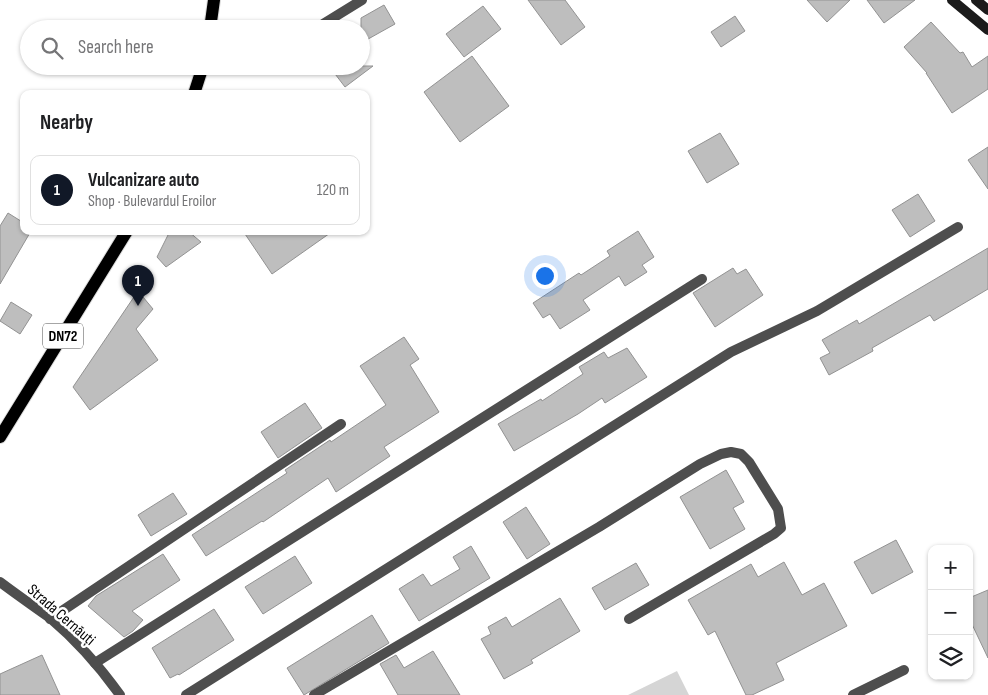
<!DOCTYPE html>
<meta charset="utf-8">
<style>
:root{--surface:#fff;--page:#f2f2f2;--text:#202124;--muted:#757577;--line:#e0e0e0;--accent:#111827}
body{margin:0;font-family:"Sofia Sans Condensed",sans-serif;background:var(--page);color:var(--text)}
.controls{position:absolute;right:15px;bottom:15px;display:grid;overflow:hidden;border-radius:10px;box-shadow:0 1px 4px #0004}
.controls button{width:45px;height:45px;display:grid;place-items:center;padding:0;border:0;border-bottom:1px solid var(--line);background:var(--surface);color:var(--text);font:25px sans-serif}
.you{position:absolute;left:544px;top:275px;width:18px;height:18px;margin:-12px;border:4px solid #fff;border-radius:50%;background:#1a73e8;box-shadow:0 0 0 8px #1a73e833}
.badge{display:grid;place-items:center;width:32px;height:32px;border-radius:50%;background:var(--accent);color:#fff;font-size:16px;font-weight:700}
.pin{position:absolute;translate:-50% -41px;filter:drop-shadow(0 1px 2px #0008)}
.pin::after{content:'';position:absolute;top:26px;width:18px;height:15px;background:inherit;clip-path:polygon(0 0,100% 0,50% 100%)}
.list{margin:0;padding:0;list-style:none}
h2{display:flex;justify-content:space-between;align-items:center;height:65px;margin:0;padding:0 20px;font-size:21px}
h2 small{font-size:16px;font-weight:400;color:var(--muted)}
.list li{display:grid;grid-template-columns:32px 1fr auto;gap:15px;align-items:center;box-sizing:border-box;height:70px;margin:0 10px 10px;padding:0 10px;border:1px solid var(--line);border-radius:10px}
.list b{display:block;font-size:19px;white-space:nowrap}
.list p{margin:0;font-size:16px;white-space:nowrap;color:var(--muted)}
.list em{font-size:16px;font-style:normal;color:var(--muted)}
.icon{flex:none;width:28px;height:28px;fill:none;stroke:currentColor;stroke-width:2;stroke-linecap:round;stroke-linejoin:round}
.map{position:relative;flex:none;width:988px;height:695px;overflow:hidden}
.search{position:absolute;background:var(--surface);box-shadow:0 1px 4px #0004;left:20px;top:20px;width:350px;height:55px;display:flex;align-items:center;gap:12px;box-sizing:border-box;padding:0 18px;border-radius:28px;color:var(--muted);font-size:19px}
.panel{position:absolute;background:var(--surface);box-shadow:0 1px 4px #0004;left:20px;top:90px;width:350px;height:145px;border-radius:10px}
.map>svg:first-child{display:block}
.green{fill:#d5d5d5}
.building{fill:#bebebe;stroke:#929292}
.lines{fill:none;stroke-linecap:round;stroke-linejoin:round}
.primary-casing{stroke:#dbdbdb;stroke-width:14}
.minor{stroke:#4e4e4e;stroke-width:10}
.tertiary{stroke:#4e4e4e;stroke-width:10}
.secondary{stroke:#1b1b1b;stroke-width:10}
.primary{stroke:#000;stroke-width:12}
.labels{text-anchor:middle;stroke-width:5;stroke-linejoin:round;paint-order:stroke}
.shield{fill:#fff;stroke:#4c4c4c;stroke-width:1}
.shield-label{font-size:15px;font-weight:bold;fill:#000}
.street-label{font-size:16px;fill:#000;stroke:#fff}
</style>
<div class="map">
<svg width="988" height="695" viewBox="0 0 988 695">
<rect width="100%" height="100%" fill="#fff"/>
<path class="green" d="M677 671 689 695H628Z"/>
<g class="building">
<path d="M528 0H565L585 27 561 45Z"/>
<path d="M807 0H850L827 22Z"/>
<path d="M867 0H915L884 23Z"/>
<path d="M384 5 395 24 361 43V18Z"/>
<path d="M483 6 501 29 464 57 446 34Z"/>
<path d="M735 16 745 31 721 47 711 32Z"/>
<path d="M931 22 960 53 963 52 972 67 988 56V89L952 113 926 73H927L904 47Z"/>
<path d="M472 56 509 106 460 142 424 92Z"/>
<path d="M329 66H373L345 87Z"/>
<path d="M720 133 739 164 707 183 688 151Z"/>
<path d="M988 147V189L968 160Z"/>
<path d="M918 194 935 221 910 237 892 210Z"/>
<path d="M8 213 24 223V231H31L0 284V226Z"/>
<path d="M170 231H188L201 242 166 267 157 257Z"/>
<path d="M243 231H333L272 274Z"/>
<path d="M638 231 654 257 642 265 647 272 625 286 619 276 583 300 590 310 560 329 550 314 543 318 533 303 579 273 581 275 610 256 607 251Z"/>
<path d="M988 248V289L934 321 930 315 872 348 873 351 829 375 820 358 830 353 822 340 857 320 859 324Z"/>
<path d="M733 268 737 274 746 269 763 295 715 327 693 293Z"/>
<path d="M138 291 153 309 136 329 158 360 90 410 73 387Z"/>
<path d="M11 302 32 315 20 334 0 321Z"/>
<path d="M404 337 419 359 410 365 439 412 384 447 390 456 336 492 328 478 263 522 262 521 206 556 192 535 287 473 285 470 330 440 331 442 386 405 360 366Z"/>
<path d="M627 348 647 377 605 403 602 398 578 414 514 451 498 424 541 399 542 401 583 374 579 367 604 352 608 358Z"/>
<path d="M305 403 322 428 278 458 261 432Z"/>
<path d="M726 470 744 502 733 508 745 529 710 549 680 497Z"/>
<path d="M173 493 187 514 151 536 138 515Z"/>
<path d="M526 507 550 544 527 559 503 522Z"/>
<path d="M896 540 913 572 872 594 854 562Z"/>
<path d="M471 546 490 578 419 621 399 589 423 574 431 586 460 569 453 557Z"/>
<path d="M163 554 180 580 132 611 143 620 133 631 124 637 88 606 96 596Z"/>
<path d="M295 556 312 583 263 614 245 587Z"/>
<path d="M784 562 802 595 824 583 847 626 776 663 784 680 752 695H746L715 631 708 635 688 600 751 564 758 577Z"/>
<path d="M636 563 649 585 605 610 592 588Z"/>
<path d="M988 590V658L969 618V598Z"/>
<path d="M560 598 580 631 531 660 533 663 504 679 481 639 491 634 488 627 506 617 512 627Z"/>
<path d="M214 609 234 640 179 675 178 674 170 678 152 648Z"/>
<path d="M372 615 389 643 304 695 287 668Z"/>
<path d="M433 651 460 695H398L380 664 396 655 404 668Z"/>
<path d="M42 655 60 695H0V674Z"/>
</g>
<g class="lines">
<defs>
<g id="primary">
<path d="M210 29 214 0"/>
<path d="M194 94 203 66"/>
<path d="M0 437 127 231"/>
</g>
</defs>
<use href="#primary" class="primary-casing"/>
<g class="minor">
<path d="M0 582C16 594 33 606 50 618 76 640 100 667 120 695"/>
<path d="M50 619 341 424"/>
<path d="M95 663 702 279"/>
<path d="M186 695 731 352 817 311 958 227"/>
<path d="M314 695 599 527 700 464 721 454 731 452 741 454 749 462 778 509 781 528 774 534 629 619"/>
<path d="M853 695 904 670"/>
</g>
<path class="tertiary" d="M315 29 362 0"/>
<g class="secondary">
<path d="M952 0 988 30"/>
<path d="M976 0 988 10"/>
</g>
<use href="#primary" class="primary"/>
</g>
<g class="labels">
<rect class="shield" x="43" y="323.5" width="40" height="25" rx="4"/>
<g class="shield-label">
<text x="63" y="341">DN72</text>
</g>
<g class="street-label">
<text transform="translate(62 614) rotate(41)" y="6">Strada Cernăuți</text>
</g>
</g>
</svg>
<div class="controls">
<button>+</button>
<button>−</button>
<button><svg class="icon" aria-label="layers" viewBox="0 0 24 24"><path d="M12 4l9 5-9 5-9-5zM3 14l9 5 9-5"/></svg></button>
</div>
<div class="you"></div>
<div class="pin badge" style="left:138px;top:306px">1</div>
<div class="search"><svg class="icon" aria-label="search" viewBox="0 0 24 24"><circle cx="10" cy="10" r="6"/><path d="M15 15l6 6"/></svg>Search here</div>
<section class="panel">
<h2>Nearby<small></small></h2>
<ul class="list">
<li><span class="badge">1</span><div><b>Vulcanizare auto</b><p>Shop · Bulevardul Eroilor</p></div><em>120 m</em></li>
</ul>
</section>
</div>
